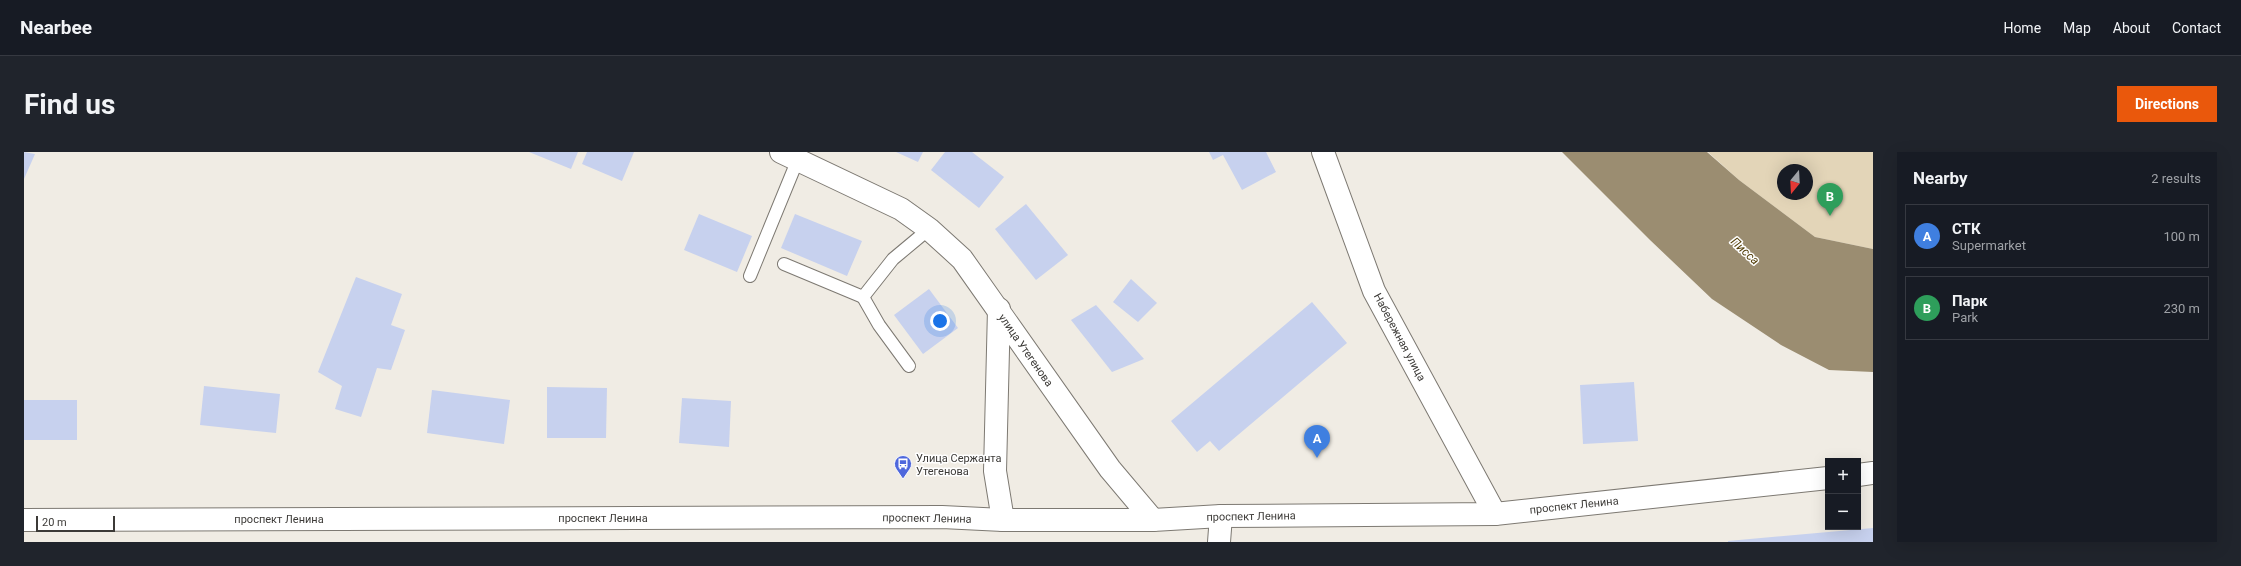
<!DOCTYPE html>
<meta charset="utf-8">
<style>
:root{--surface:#171b24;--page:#20242c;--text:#f1f3f6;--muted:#9ea1a6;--line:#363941;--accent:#ea580c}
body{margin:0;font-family:Roboto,sans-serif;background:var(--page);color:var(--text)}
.controls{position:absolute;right:12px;bottom:12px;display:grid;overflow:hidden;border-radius:0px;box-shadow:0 4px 16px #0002}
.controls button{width:36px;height:36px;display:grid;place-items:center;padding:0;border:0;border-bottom:1px solid var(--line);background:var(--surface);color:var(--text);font:20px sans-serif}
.compass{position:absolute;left:1753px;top:12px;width:36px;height:36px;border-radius:50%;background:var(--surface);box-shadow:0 4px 16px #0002;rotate:198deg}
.scale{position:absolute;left:12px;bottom:10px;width:79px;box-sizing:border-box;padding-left:4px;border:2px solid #3c3a37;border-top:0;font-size:11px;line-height:14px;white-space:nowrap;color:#3c3a37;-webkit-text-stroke:3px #fff;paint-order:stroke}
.you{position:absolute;left:916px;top:169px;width:14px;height:14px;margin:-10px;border:3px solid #fff;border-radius:50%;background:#1a73e8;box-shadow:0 0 0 6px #1a73e833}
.badge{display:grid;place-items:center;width:26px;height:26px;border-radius:50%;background:var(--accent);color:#fff;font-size:13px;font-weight:700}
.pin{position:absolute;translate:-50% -33px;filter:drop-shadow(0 1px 2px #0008)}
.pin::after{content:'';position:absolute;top:21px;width:14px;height:12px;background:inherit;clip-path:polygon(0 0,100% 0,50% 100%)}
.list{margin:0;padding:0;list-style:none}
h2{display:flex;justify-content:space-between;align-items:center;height:52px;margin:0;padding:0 16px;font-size:17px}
h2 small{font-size:13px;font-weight:400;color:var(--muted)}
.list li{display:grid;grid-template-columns:26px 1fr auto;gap:12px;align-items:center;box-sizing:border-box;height:64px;margin:0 8px 8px;padding:0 8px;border:1px solid var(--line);border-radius:0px}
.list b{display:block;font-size:15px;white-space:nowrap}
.list p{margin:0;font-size:13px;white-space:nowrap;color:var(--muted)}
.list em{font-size:13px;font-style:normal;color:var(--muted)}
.map{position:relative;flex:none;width:1849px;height:390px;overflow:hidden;border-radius:0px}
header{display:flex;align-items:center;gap:24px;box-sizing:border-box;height:56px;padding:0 20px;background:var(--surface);border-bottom:1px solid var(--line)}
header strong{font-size:19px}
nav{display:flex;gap:22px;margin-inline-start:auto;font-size:14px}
.intro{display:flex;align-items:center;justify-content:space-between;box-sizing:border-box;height:96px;padding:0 24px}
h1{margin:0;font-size:28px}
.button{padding:10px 18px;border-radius:0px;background:var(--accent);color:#fff;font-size:14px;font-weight:700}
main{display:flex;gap:24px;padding:0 24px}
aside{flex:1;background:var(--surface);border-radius:0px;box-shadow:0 4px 16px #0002}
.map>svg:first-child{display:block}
.green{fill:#e3d5b8;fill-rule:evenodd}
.water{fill:#9b8d71}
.building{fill:#c7d1ee}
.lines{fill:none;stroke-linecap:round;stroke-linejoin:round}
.lane-casing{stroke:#7d7972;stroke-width:14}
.street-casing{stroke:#7d7972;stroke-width:24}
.secondary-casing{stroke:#7d7972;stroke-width:24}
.primary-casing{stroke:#7d7972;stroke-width:24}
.lane{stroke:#fff;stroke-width:12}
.street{stroke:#fff;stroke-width:22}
.secondary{stroke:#fff;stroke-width:22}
.primary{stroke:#fff;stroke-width:22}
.labels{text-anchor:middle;stroke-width:3;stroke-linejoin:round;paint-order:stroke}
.street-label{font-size:11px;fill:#3c3a37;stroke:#fff}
.poi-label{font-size:11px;fill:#3c3a37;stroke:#fff;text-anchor:start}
.water-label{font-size:12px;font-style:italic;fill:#523d06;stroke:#fff}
</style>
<header>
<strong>Nearbee</strong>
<nav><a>Home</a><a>Map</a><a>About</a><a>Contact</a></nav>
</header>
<div class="intro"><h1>Find us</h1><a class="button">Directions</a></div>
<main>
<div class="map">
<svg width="1849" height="390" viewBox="0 0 1849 390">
<rect width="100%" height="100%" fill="#f0ece4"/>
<path class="green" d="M1684 0H1849V97L1791 85 1715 28ZM1759 18H1783V42H1759Z"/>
<path class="water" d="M1538 0H1683L1715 28 1791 85 1849 97V220L1805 218 1757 193 1688 147 1626 88Z"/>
<g class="building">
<path d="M0 0 11 2 0 27Z"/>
<path d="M505 0H554L547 17Z"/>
<path d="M563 0H610L598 29 558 12Z"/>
<path d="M872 0H899L894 10Z"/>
<path d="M921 0H948L980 25 955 56 907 18Z"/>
<path d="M1185 0H1242L1252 20 1218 38 1199 3 1189 8Z"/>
<path d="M1002 52 1044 103 1012 128 971 77Z"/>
<path d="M675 62 728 84 713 120 660 98Z"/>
<path d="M771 62 838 89 823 124 757 96Z"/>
<path d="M332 125 378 142 367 173 381 178 367 218 353 216 337 265 311 257 318 234 294 220Z"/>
<path d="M1107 127 1133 151 1114 170 1089 150Z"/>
<path d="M905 137 934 176 899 202 870 163Z"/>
<path d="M1288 150 1323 191 1195 299 1186 289 1173 300 1147 269Z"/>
<path d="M1072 153 1120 207 1088 220 1047 168Z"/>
<path d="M1610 230 1614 289 1559 292 1556 233Z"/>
<path d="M180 234 256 242 252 281 176 273Z"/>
<path d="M523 235 583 236 582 286H523Z"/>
<path d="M408 238 486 248 480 292 403 281Z"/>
<path d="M658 246 707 249 705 295 655 291Z"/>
<rect x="0" y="248" width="53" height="40"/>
<path d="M1849 376V390H1704V389Z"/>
</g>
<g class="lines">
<defs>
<g id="lane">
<path d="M760 112 839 145 869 107 905 77"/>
<path d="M726 124 774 7"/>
<path d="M839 145 855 173 885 214"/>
</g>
<path id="street" d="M1299 0 1350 139 1471 362"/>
<g id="secondary">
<path d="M757 0 877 57 905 77 938 107 1086 317 1129 368"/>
<path d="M975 157 971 319 979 368"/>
</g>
<g id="primary">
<path d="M1834 323 1849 321"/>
<path d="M0 368 918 365 979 368H1129L1197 364 1471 362 1804 326"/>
<path d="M1195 390 1197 364"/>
</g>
</defs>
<use href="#lane" class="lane-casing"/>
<use href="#street" class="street-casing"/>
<use href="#secondary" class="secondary-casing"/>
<use href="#primary" class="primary-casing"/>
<use href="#lane" class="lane"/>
<use href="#street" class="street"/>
<use href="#secondary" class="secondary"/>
<use href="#primary" class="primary"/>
</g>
<defs>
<symbol id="bus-pin" viewBox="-11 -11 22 30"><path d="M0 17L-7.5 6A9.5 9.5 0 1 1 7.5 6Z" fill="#4e67dc" stroke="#fff"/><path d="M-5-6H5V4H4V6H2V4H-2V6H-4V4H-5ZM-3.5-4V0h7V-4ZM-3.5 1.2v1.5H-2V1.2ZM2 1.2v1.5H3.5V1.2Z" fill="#fff"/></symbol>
</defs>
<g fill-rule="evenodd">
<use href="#bus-pin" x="869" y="302" width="20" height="27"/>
</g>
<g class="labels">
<g class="street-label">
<text transform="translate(1376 185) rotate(62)" y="4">Набережная улица</text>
<text transform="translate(1002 198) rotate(55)" y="4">улица Утегенова</text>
<text transform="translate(1550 353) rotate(-6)" y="4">проспект Ленина</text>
<text transform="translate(1227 364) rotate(-1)" y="4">проспект Ленина</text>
<text x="579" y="370">проспект Ленина</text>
<text transform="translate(903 366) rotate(1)" y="4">проспект Ленина</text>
<text x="255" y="371">проспект Ленина</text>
</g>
<g class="poi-label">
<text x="892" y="310">Улица Сержанта<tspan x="892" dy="13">Утегенова</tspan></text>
</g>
<g class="water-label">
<text transform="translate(1721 99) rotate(43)" y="4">Писса</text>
</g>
</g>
</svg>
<div class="controls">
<button>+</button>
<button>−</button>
</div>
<svg class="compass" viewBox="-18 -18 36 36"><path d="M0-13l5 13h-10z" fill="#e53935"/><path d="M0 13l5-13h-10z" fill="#9ea1a6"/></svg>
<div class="scale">20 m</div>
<div class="you"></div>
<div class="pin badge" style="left:1293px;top:306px;background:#3f7fe0">A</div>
<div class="pin badge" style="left:1806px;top:64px;background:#2e9e5b">B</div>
</div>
<aside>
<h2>Nearby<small>2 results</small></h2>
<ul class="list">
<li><span class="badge" style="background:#3f7fe0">A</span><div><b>СТК</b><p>Supermarket</p></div><em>100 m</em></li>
<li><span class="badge" style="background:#2e9e5b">B</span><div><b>Парк</b><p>Park</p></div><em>230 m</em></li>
</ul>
</aside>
</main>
